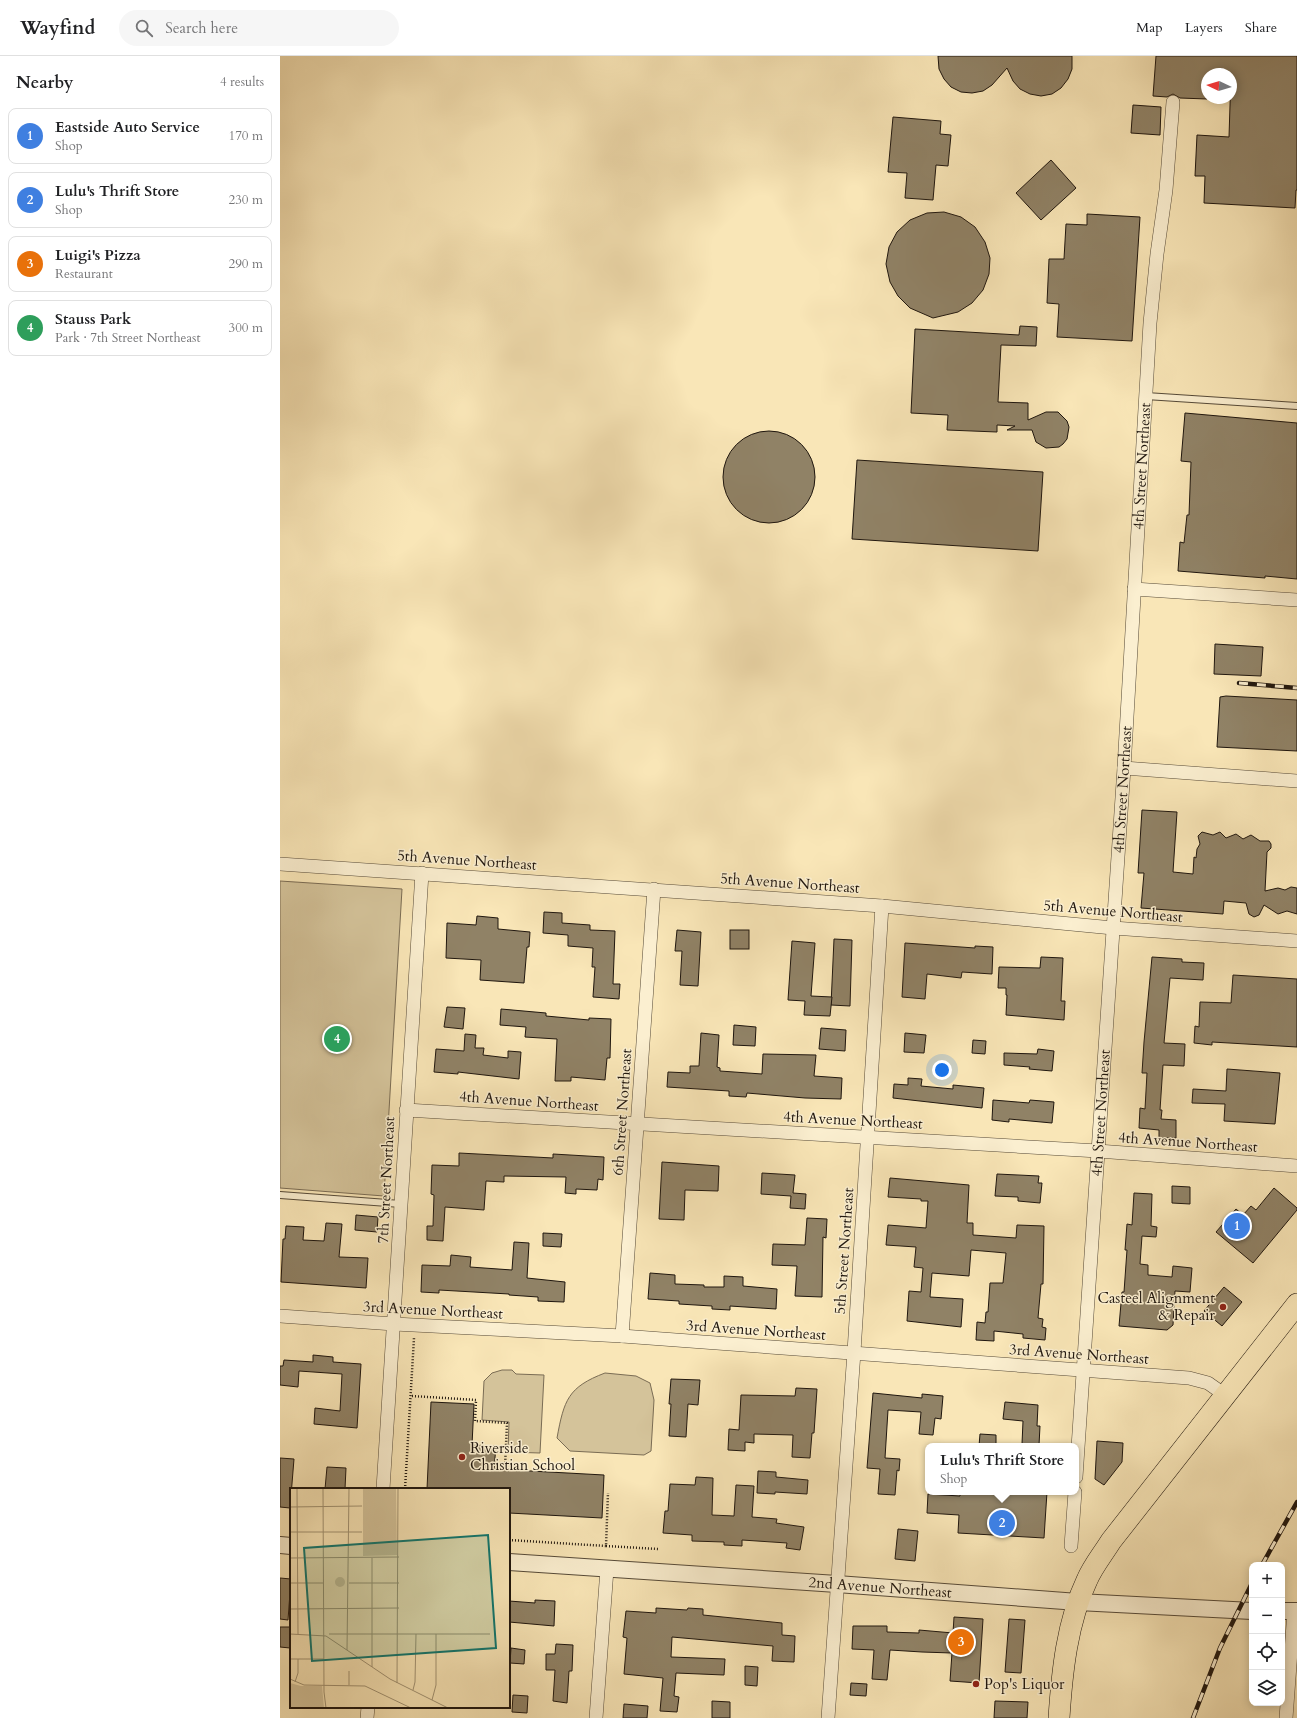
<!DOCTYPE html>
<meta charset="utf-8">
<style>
:root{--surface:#fff;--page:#f6f6f6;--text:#202124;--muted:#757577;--line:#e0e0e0;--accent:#111827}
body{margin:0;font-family:Cardo,serif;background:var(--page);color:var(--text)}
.controls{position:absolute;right:12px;bottom:12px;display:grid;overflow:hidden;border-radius:8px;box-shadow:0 2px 10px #0003}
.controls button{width:36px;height:36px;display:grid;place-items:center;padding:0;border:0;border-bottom:1px solid var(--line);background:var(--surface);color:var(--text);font:20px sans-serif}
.compass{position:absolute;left:921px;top:12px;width:36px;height:36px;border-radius:50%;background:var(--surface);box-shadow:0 2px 10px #0003;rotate:274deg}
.you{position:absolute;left:662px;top:1014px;width:14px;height:14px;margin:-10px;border:3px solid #fff;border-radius:50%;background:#1a73e8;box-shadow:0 0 0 6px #1a73e833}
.badge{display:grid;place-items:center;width:26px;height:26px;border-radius:50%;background:var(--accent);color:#fff;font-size:13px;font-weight:700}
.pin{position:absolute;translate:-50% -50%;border:2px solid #fff;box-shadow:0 1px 4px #0006}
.popup{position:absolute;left:645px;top:1387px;width:154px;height:52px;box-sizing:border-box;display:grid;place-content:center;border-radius:8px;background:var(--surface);filter:drop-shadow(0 1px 3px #0005);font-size:13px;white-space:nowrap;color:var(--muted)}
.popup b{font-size:15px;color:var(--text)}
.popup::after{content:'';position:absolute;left:50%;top:100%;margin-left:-8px;border:8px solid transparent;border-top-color:var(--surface)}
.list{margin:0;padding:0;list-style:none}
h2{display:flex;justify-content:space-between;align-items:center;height:52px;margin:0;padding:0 16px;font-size:17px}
h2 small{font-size:13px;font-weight:400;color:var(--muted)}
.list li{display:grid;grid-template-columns:26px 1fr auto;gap:12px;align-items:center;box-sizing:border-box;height:56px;margin:0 8px 8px;padding:0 8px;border:1px solid var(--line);border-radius:8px}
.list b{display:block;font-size:15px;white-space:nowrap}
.list p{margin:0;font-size:13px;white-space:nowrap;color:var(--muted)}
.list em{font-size:13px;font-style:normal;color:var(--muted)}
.icon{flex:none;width:22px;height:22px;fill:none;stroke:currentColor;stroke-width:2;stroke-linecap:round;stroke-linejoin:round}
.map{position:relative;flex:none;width:1017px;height:1662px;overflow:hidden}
header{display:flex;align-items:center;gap:24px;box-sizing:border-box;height:56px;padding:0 20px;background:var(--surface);border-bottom:1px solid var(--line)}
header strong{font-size:19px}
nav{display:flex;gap:22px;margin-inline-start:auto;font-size:14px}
.search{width:280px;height:36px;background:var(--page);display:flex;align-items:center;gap:10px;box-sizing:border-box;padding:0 14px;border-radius:22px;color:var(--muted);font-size:15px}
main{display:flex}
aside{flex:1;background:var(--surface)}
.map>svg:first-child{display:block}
.green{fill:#d4c39a;stroke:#7a6c54}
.building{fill:#908266;stroke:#1f160e}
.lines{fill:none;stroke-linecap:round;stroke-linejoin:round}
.service-casing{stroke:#564a38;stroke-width:8}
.minor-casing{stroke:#564a38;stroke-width:14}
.tertiary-casing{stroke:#564a38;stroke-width:18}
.primary-casing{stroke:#1f160e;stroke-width:22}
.path{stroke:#1f160e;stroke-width:2.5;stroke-dasharray:1 2;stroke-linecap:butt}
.service{stroke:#fbefd0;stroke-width:6}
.minor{stroke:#fbefd0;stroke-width:13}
.tertiary{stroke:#fbefd0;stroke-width:16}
.primary{stroke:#f9e6b7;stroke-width:21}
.rail-casing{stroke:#1f160e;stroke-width:4.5}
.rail{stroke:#fbefd0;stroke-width:3;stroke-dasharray:9;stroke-linecap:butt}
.poi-dot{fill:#8f2418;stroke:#fbefd0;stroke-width:1.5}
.labels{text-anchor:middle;stroke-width:3;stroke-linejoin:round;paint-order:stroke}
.street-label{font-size:15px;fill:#1f160e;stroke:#fbefd0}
.poi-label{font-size:15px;fill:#1f160e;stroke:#fbefd0;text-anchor:start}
.inset-road{fill:none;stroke:#a29373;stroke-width:1}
.view{fill:#0f766e;fill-opacity:0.15;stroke:#0f766e;stroke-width:2}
.inset-edge{fill:none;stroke:#1f160e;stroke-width:2}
</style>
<header>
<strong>Wayfind</strong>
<div class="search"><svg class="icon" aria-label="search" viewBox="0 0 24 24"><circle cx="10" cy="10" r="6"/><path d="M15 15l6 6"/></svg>Search here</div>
<nav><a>Map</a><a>Layers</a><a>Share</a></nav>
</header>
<main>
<aside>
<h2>Nearby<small>4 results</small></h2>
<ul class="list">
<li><span class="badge" style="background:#3f7fe0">1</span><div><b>Eastside Auto Service</b><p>Shop</p></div><em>170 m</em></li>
<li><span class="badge" style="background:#3f7fe0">2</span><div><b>Lulu's Thrift Store</b><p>Shop</p></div><em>230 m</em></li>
<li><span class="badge" style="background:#e8710a">3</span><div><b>Luigi's Pizza</b><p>Restaurant</p></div><em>290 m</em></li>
<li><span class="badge" style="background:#2e9e5b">4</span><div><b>Stauss Park</b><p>Park · 7th Street Northeast</p></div><em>300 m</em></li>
</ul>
</aside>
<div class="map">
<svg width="1017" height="1662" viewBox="0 0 1017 1662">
<rect width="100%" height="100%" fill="#f9e6b7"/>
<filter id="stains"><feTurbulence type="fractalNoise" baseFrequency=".005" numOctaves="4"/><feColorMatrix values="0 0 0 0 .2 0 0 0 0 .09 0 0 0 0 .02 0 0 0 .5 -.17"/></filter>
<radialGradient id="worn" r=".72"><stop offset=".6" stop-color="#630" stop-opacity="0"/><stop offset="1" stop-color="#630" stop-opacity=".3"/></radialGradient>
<g class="green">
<path d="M0 825 122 833 104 1140 0 1132Z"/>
<path d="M222 1314H232L236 1318 264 1319 260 1397 228 1396 229 1366 202 1364 204 1325 212 1317Z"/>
<path d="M325 1317 356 1320 370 1327 374 1344 371 1395 364 1399 290 1395 277 1382C284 1344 288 1331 325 1317Z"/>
</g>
<g class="building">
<path d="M658 0H792V13L788 23 781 32 772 38 761 40 750 38 740 33 733 25 727 12 712 29 703 35 692 37 681 36 671 31 664 23 659 13Z"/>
<path d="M876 0H1017V134H1016L1015 152 924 147 925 120H915L917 79 949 81 951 18H927V43L900 42 893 38 887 41 873 40Z"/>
<path d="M853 49 881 51 880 79 851 77Z"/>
<path d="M613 61 661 65 660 78 671 79 668 110 656 109 653 144 625 142 627 117 608 116Z"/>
<path d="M771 104 796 132 761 164 736 137Z"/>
<path d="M664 156 681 161 695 171 705 186 710 202 709 218 703 234 692 247 678 256 653 262 630 252 618 240 610 226 606 208 609 191 617 176 630 164 647 157Z"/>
<path d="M807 158 860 161 852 285 777 281 779 248 767 247 769 203H784L786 168 807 169Z"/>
<path d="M740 270 757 271 756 290 721 289 718 346 748 347V364L766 356H778L787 365 789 371 787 383 783 388 779 391 766 392 756 386 752 374H727L735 370 717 369V376L667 374 668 359 631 357 635 273 739 279Z"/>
<path d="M905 357 1017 367V523L985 520V522L898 515 900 486 904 487 907 459H909L911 406 901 405Z"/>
<circle cx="489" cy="421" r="46"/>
<path d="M577 404 763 416 758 495 572 483Z"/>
<path d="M935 588 983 591 981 620 934 618Z"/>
<path d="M946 640 1017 644V695L937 691 940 641Z"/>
<path d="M862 754 897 756 893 816 913 818 914 801 916 802 917 793 920 788 918 780 922 776 933 779 940 776 946 782 956 778 963 783 971 779 980 785H989L991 788V792L987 796 985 835 998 832 1005 834 1011 831 1017 832V858L1007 855 998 858 984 849 979 859 974 861 969 858 966 847 944 845 943 858 861 852 864 817H858Z"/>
<path d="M264 856 282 857V867L310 869V874L335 875 333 928H340L339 943 313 941 315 911H312L313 892 288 890V879L263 877Z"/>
<path d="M197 860 218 862V873L250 876 249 891H247L244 927 200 924 201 904 166 902 167 867 196 869Z"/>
<path d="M397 874 421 876 418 930 400 929 402 895H395Z"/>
<rect x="450" y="874" width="19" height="19"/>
<path d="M554 883 572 884 570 950 551 949Z"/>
<path d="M512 885 535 887 531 940 552 941 550 960 524 959 525 945 508 944Z"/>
<path d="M625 887 695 892V890L713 891 712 918 682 916 681 922 647 918 645 943 622 941Z"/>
<path d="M761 901 783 902 781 945H785L784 964 726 959 727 939H726V932H718L719 911 760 912Z"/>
<path d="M872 901 902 903V906L924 907 923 924 890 922 884 987 905 988 904 1010 883 1009 880 1054H882L881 1063 896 1064V1082H879V1074L859 1072 860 1052 865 1053 867 1017H862L864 986Z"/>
<path d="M953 919 1017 923V991L932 986V989L914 987 915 970 919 971 920 946 951 947Z"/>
<path d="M167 951 185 952 183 973 164 971Z"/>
<path d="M221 953 266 957V960L309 964V962L331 963 330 1002H327L325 1024 291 1021V1025H275L277 983 245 981 246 971 220 969Z"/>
<path d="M454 969 476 971 475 990 453 989Z"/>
<path d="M541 972 566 974 565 995 539 993Z"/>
<path d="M421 977 439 979 437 1011 440 1012V1015L482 1018 483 998 536 999 534 1020 562 1022 561 1043 525 1042 467 1037 466 1041 449 1040V1035L387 1031 388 1016 410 1017V1010H419Z"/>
<path d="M625 977 646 979 644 997 624 996Z"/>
<path d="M185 978 196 979 195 992H204L203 999 228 1002V995L241 996 239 1023 178 1016V1018L154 1016 156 993 184 995Z"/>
<path d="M693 984 706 985 705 998 692 997Z"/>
<path d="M758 993 774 995 772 1015 749 1013 750 1011 724 1009V997L757 998Z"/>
<path d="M947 1013 1000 1017 995 1068 944 1065 945 1048 912 1047 913 1033 946 1035Z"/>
<path d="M628 1022 642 1023 641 1030 673 1033V1029L704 1032 702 1052 613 1042 614 1028 628 1029Z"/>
<path d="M713 1044 749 1047 750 1044 774 1046 772 1067 729 1063V1066L712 1064Z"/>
<path d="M179 1097 273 1102V1098L324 1101 323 1124 318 1123 317 1134 296 1133V1138L285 1137 286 1121 224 1120V1126L206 1125 204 1154 165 1151 163 1185 147 1184V1170H153L154 1139 151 1138 152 1109 179 1110Z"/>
<path d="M382 1106 439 1110 438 1135 405 1134 404 1164 379 1163Z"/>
<path d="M482 1117 515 1119 513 1137 526 1138 525 1153 510 1152 511 1140 481 1138Z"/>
<path d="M717 1118 759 1120 758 1127H762L760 1147 738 1145V1141L715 1140Z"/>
<path d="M610 1122 689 1129 687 1167H693V1179L736 1182 737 1169 764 1170 763 1228H761L758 1262 763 1263 762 1271 766 1272 765 1284 743 1282V1278L714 1275V1285L696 1284 697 1266 705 1267 706 1256H708L710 1227H723L726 1197 691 1194 689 1220 652 1217 650 1241 683 1243 681 1271 627 1265 629 1235 641 1236 643 1212 634 1211 636 1191 606 1189 608 1169 646 1172 648 1145H641V1143L608 1141Z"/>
<path d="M892 1130 910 1131V1148L892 1147Z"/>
<path d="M994 1132 1017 1152V1154L973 1207 936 1176 956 1153 963 1159 971 1150 976 1154Z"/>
<path d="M854 1137 872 1138 871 1170 877 1171 876 1181 862 1180 860 1208 868 1209V1219L892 1221 893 1210 912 1212 910 1236 895 1235 893 1269 887 1274 839 1270 842 1236H844L847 1194H845L847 1168 852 1169Z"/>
<path d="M76 1159 98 1161 97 1176 75 1174Z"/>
<path d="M527 1162 547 1163 546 1182 543 1181 542 1241 515 1240 517 1210 492 1209 493 1188 525 1189Z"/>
<path d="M46 1167 62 1168 59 1201 88 1202 86 1232 1 1226 3 1183H5L6 1170 24 1171 23 1184 44 1185Z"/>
<path d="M263 1177 282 1178 281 1191 263 1190Z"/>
<path d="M234 1186 249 1187 247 1222 285 1226 284 1246 258 1245V1241L229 1239V1238L159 1234V1237L141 1236 142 1209 170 1210 171 1199 191 1201 190 1211 232 1214Z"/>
<path d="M370 1217 395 1219V1228L424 1229V1231H444V1220L463 1221V1230L497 1233 496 1253 450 1250V1254L432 1253V1250L399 1248V1245L368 1243Z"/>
<path d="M944 1231 962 1246 942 1270 924 1255Z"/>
<path d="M33 1299 53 1301V1306L81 1308 77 1372 34 1368 35 1352 60 1355 62 1318 19 1315 18 1331 0 1329V1310H3L4 1304 33 1306Z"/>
<path d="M391 1323 420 1324 418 1349 408 1348 406 1381 389 1380 391 1348H389Z"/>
<path d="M516 1332 537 1333 534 1377H532L530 1402 512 1401 513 1379 474 1378V1387L465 1386V1395L448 1394 449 1373 459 1374 461 1339 515 1340Z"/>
<path d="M593 1337 642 1342V1338L663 1340 661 1363 655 1362 653 1379 639 1378 641 1356 608 1354 605 1402 620 1403 619 1415 617 1414 615 1439 598 1438 600 1413 587 1412Z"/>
<path d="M151 1346 194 1348 192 1389 216 1390 214 1413 324 1419 322 1462 229 1457V1433H147Z"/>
<path d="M725 1346 758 1349 757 1370H760L759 1389 742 1388 743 1365 723 1363Z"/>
<path d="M700 1378 716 1379V1390H699Z"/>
<path d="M817 1385 843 1387 842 1406 824 1429 815 1423Z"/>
<path d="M0 1402 14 1403 10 1452 0 1451Z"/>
<path d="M47 1411 66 1412 65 1433H45Z"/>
<path d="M478 1415 496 1416V1421L528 1424 527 1438 495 1436V1438L477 1437Z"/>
<path d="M416 1421 433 1422 432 1459 454 1460 456 1429 474 1430 472 1461 497 1463 496 1467 524 1471 520 1494 506 1492 507 1487 462 1484V1490L444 1489V1486L412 1485V1479L383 1477 385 1455H388L390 1428 415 1429Z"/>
<path d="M680 1436H767L764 1482 678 1477 679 1459 647 1457 648 1438 680 1440Z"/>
<path d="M618 1473 638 1475 635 1505 615 1503Z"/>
<path d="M0 1522 11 1523 8 1564 0 1563Z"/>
<path d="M255 1544 275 1545 274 1570 229 1566V1545L255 1547Z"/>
<path d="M376 1552 407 1554 408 1552 423 1553V1559L502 1567V1579L515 1580 514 1606 492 1605 493 1590 392 1581 391 1601 445 1603 444 1619 396 1617 394 1640 399 1641 397 1656 380 1655 383 1622 344 1618 347 1582 343 1581 346 1555 376 1557Z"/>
<path d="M674 1561 703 1563 699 1627 670 1625 672 1597 642 1596 610 1594 607 1624 592 1623 594 1594 572 1593 573 1570H607V1576L639 1577V1574L673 1577Z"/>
<path d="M729 1563 745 1564 741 1617 725 1616Z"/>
<path d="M0 1571H11L10 1592 0 1591Z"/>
<path d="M276 1588 293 1589 292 1615H289L287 1647 273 1645 275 1614H266V1598H275Z"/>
<path d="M231 1592 245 1594 244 1608 230 1607Z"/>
<path d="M465 1610 478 1611 477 1630 465 1629Z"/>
<path d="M571 1627 587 1628 586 1640 570 1639Z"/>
<path d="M233 1639 248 1640 247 1657 232 1656Z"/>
<path d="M432 1645 450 1646V1662H432Z"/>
<path d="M715 1645 748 1646 747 1662H714Z"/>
<path d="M344 1648 368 1650 367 1662H343Z"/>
</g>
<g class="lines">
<defs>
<g id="service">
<path d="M866 340 1017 350"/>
<path d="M0 1139 121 1148"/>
</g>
<g id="minor">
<path d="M854 533 1017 544"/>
<path d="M844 712 1017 725"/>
<path d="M0 808 602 850 833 872 1017 885"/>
<path d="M126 1054 818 1095 1017 1110"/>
<path d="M0 1260 114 1268 342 1280 909 1322 928 1327 945 1339"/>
<path d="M342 1280 374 833"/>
<path id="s1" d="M796 1421 844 712 870 267 877 198 886 134 893 46"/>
<path d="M103 1433 142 817"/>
<path d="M791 1490 795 1436"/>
<path d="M87 1662 88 1651"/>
<path d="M316 1662 327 1513"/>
<path d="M548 1662 574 1296 602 850"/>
<path d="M1006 1662 1014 1555"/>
</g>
<g id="tertiary">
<path d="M0 1489 11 1490"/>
<path id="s2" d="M229 1506 557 1528 798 1546 972 1555"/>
<path d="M1002 1555H1017"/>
</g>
<path id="primary" d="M779 1662C782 1616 787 1566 807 1524 813 1510 823 1498 831 1485L1017 1248"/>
</defs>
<use href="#service" class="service-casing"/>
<use href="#minor" class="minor-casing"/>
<use href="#tertiary" class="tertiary-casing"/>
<use href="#primary" class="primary-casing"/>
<g class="path">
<path d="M132 1340 196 1344 195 1365 227 1367 225 1411"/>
<path d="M125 1433 134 1282"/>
<path d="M229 1484 326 1490 328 1437"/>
<path d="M326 1490 378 1493"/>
</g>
<use href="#service" class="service"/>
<use href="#minor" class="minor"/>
<use href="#tertiary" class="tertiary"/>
<use href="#primary" class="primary"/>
<defs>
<g id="rail">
<path d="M959 627 1017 632"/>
<path d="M982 1509 1017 1446"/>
<path d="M913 1662 940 1592 972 1527"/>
</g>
</defs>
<use href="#rail" class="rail-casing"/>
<use href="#rail" class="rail"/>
</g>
<g class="poi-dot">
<circle cx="943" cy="1251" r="4"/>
<circle cx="182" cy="1401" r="4"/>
<circle cx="696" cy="1628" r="4"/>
</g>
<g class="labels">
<g class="street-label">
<text dy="5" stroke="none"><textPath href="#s1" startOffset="1013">4th Street Northeast</textPath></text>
<text dy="5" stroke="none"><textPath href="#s1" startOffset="689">4th Street Northeast</textPath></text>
<text transform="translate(187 804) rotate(4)" y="5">5th Avenue Northeast</text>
<text transform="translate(510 827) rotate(4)" y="5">5th Avenue Northeast</text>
<text transform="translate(833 855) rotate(5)" y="5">5th Avenue Northeast</text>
<text transform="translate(249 1045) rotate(4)" y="5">4th Avenue Northeast</text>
<text transform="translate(342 1056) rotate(-86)" y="5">6th Street Northeast</text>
<text dy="5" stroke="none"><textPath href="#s1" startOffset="365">4th Street Northeast</textPath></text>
<text transform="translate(573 1064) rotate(3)" y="5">4th Avenue Northeast</text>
<text transform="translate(908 1086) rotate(4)" y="5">4th Avenue Northeast</text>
<text transform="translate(106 1124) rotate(-87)" y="5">7th Street Northeast</text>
<text transform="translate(564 1195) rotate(-86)" y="5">5th Street Northeast</text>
<text transform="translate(153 1254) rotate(3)" y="5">3rd Avenue Northeast</text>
<text transform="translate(476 1274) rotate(4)" y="5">3rd Avenue Northeast</text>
<text transform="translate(799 1298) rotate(4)" y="5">3rd Avenue Northeast</text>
<text dy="5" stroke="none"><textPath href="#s2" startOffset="372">2nd Avenue Northeast</textPath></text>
</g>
<g class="poi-label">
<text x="935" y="1247" text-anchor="end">Casteel Alignment<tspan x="935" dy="17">&amp; Repair</tspan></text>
<text x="190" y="1397">Riverside<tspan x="190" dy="17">Christian School</tspan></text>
<text x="704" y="1633">Pop's Liquor</text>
</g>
</g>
<g transform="translate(10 1432)">
<rect width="220" height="220" fill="#f9e6b7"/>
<path d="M73 0H106L107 67 73 68ZM45 94a5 5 0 1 1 10 0a5 5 0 1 1-10 0ZM0 195 11 198H32L34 220H0Z" fill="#d4c39a"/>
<path class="inset-road" d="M7 0 8 146M33 0 34 204 36 220M0 19 72 18M0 44H72M0 70 109 69M0 95H33M59 95H109M0 121 109 120M0 146 36 148 100 191 158 220M39 146H200M57 162 59 0M0 171H34M82 179V70M59 183V197M0 191 14 197 75 198 121 220M5 194 8 185V171M107 195 108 0M123 202 125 194 126 146M142 212 146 197V146"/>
<path class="view" d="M198 47 206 160 22 173 14 60Z"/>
<rect width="220" height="220" class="inset-edge"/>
</g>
<rect width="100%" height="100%" filter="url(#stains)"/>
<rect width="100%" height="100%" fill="url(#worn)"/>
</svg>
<div class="controls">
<button>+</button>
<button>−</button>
<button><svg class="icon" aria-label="locate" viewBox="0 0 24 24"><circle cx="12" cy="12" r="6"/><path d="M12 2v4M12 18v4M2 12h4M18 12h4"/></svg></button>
<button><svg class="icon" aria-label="layers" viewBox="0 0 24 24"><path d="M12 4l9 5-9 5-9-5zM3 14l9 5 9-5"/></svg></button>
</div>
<svg class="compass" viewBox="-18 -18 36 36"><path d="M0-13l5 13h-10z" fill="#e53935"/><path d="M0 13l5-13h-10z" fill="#757577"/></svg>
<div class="you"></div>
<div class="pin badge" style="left:957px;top:1170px;background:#3f7fe0">1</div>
<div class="pin badge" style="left:722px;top:1467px;background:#3f7fe0">2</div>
<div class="popup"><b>Lulu's Thrift Store</b>Shop</div>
<div class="pin badge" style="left:681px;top:1586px;background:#e8710a">3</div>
<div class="pin badge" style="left:57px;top:983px;background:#2e9e5b">4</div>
</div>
</main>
